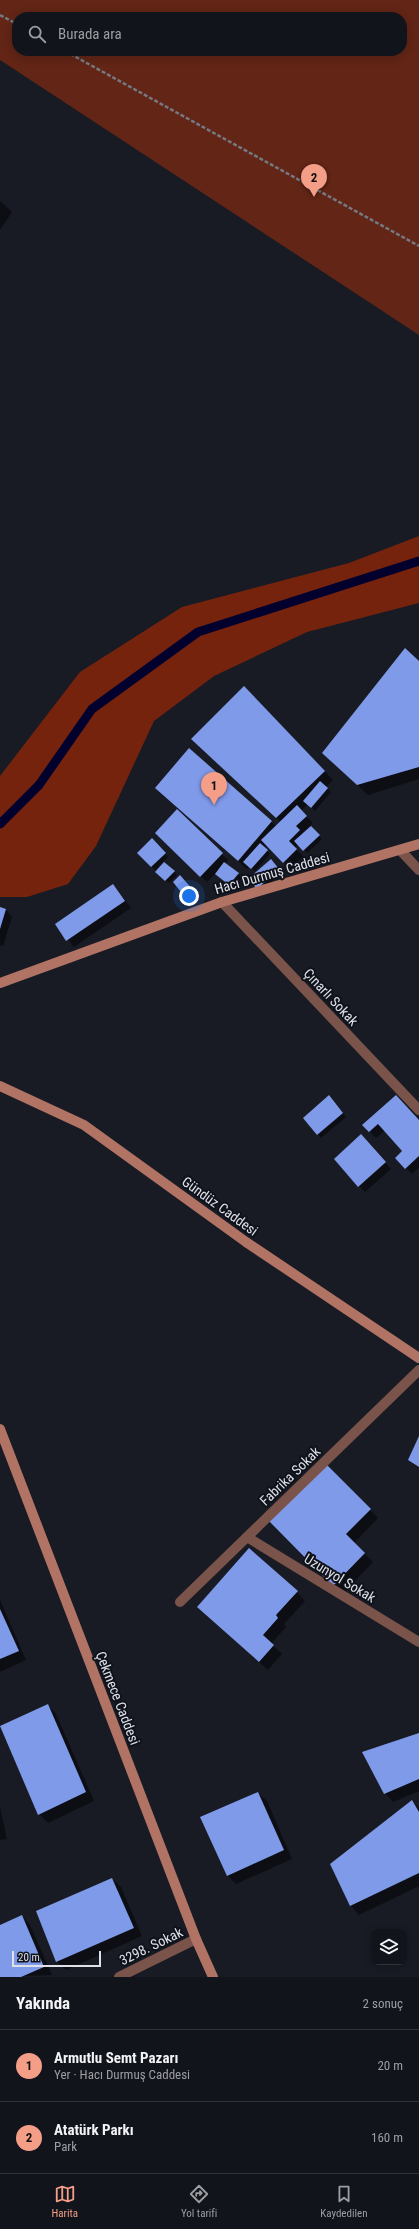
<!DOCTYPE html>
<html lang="tr">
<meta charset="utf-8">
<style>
:root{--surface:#12141b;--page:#1b1d24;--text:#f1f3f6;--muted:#9c9ea3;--line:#31333a;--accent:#f49e88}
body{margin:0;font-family:"Roboto Condensed",sans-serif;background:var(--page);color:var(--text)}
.controls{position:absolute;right:12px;bottom:12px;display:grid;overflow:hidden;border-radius:8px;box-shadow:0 2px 10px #0003}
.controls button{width:36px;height:36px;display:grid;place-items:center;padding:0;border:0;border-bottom:1px solid var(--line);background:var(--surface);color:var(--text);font:20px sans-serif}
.scale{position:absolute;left:12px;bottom:10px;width:89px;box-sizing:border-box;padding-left:4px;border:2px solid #dee1e7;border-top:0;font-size:11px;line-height:14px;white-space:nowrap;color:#dee1e7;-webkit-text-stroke:3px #0f121b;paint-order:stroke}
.you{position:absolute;left:189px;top:896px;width:14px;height:14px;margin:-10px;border:3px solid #fff;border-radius:50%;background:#1a73e8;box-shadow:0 0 0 6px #1a73e833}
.badge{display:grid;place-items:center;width:26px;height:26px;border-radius:50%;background:var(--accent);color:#111;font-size:13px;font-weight:700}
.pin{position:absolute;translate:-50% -33px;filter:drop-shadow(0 1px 2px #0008)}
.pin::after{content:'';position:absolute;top:21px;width:14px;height:12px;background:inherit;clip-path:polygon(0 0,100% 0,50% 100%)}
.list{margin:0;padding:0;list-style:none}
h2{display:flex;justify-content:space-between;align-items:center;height:52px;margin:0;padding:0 16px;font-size:17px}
h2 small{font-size:13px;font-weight:400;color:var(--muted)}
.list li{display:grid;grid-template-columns:26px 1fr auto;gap:12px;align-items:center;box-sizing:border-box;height:72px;padding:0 16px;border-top:1px solid var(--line)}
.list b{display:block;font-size:15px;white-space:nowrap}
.list p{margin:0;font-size:13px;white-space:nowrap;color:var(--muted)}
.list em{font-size:13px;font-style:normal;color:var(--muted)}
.icon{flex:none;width:22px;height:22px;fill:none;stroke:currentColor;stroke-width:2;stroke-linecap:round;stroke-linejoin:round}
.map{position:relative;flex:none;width:419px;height:1977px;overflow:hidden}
.search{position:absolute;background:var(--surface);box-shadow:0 2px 10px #0003;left:12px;right:12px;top:12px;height:44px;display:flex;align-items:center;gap:10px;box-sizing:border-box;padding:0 14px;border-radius:16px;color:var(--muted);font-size:15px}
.sheet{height:196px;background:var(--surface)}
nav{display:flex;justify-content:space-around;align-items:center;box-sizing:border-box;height:56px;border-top:1px solid var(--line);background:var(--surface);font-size:11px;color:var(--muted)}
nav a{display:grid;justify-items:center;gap:2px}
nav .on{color:var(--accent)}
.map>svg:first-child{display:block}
.green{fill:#622516;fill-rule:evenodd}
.forest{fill:#76230e}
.shadow{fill:#0007}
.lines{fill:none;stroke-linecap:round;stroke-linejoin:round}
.stream{stroke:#02002d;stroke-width:9}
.building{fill:#7f9ae9}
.path{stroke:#767981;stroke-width:2.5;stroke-dasharray:4 2;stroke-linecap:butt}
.minor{stroke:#7a544a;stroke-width:10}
.secondary{stroke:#b17364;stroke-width:10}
.labels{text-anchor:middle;stroke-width:4;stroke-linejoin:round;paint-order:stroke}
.street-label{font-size:14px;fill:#dee1e7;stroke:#0f121b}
</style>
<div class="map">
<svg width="419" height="1977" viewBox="0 0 419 1977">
<rect width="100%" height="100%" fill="#181b24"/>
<path class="green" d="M0 0H419V335L0 60ZM17 17H402V51H17Z"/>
<path class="forest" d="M419 536V603L307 632 214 676 154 721 96 846 68 884 27 897H0V776L80 672 182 607 349 563Z"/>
<g class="shadow">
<path d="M0 201 12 212 0 230Z"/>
<path d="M419 662V779L368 795 323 753Z"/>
<path d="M253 696 333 780 326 787 331 792 315 811 308 804 301 811 313 823 302 833 303 835 311 828 322 839 307 853 298 844 295 848 303 856 290 869 267 845 265 848 270 854 255 871 249 866 247 869 156 788 189 749 276 826 281 822 201 748Z"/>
<path d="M177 811 228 860 225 864 242 877 233 888 216 873 207 882 156 833Z"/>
<path d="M152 840 168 857 155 870 138 853Z"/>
<path d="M274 863 282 872 261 891 249 879Z"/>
<path d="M157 872H174L177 875 169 883Z"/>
<path d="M183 880 196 894 189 899 186 896Z"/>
<path d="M113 885 131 908 74 947 56 924Z"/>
<path d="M0 908 6 910 12 917 3 946 0 945Z"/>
<path d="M396 1096 419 1121V1168L412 1174 406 1168 404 1151 385 1130 376 1138 364 1125Z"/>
<path d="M332 1100 346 1117 321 1138 304 1118Z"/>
<path d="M368 1142 391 1169 365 1192 359 1186Z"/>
<path d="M324 1463 378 1518 354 1543 373 1562 343 1594 268 1519Z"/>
<path d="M297 1592 305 1601 284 1624 286 1627 271 1644 282 1654 268 1670 207 1615Z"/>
<path d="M0 1600 26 1660 0 1672Z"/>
<path d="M48 1705 56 1714 94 1801 48 1823 39 1814Z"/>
<path d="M419 1734V1791L393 1802 385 1793Z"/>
<path d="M258 1793 267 1801 292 1859 236 1884 227 1875Z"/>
<path d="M412 1801 419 1808V1886L359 1915 351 1906 331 1865Z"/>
<path d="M0 1807 7 1839 0 1840Z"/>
<path d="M112 1879 121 1887 142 1936 66 1970 57 1962 37 1911Z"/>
<path d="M22 1916 30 1925 52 1975 0 1977V1926Z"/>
</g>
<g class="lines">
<path class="stream" d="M0 824 39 785 92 709 198 632 419 561"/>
</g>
<g class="building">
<path d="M405 648 419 661V767L357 785 322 753Z"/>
<path d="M244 686 325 771 276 818 191 739Z"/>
<path d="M189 748 272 821 238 861 155 788Z"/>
<path d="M320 781 328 788 311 808 303 801Z"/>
<path d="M297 805 307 816 296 826 300 830 289 841 297 849 283 863 261 840Z"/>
<path d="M177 809 223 853 200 877 155 833Z"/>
<path d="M311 826 320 835 303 851 294 841Z"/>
<path d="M152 838 166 853 151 867 137 853Z"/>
<path d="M260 843 268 850 251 869 243 862Z"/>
<path d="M271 859 279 869 257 889 248 879Z"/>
<path d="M164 862 175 871 165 881 155 872Z"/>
<path d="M224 862 239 873 229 885 215 874Z"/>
<path d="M180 875 193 890 185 897 173 882Z"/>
<path d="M113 884 125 901 66 941 55 924Z"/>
<path d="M0 907 6 909 0 929Z"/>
<path d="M329 1095 343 1113 317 1135 303 1118Z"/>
<path d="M396 1095 419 1120V1156L405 1169 395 1158 402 1151 378 1124 369 1132 362 1125Z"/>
<path d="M361 1134 386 1162 358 1187 334 1159Z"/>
<path d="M419 1436V1467L408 1460Z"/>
<path d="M324 1462 371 1509 346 1534 365 1553 333 1586 267 1519Z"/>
<path d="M249 1548 298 1591 276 1615 278 1618 263 1635 274 1645 259 1662 197 1607Z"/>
<path d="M0 1609 19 1651 0 1659Z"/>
<path d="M48 1704 86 1792 38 1815 0 1726Z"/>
<path d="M419 1733V1779L384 1794 362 1752Z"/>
<path d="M258 1792 284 1850 227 1876 200 1817Z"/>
<path d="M412 1800 419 1812V1873L350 1906 330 1864Z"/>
<path d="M112 1878 134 1928 56 1962 36 1911Z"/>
<path d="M22 1915 44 1967 21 1977H0V1925Z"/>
</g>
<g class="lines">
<g class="path">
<path d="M0 15 17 24"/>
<path d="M65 51 419 246"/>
</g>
<g class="minor">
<path d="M401 851 419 870"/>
<path d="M222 902 419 1110"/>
<path d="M247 1537 419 1642"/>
<path d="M180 1602 419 1370"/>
<path d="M119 1977 196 1939"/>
</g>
<g class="secondary">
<path d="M0 983 222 902 419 844"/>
<path d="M0 1086 84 1125 246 1242 419 1358"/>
<path d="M0 1429 196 1939 213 1977"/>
</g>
</g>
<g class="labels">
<g class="street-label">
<text transform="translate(272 873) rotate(-16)" y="5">Hacı Durmuş Caddesi</text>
<text transform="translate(331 997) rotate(47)" y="5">Çınarlı Sokak</text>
<text transform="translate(220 1206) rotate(36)" y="5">Gündüz Caddesi</text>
<text transform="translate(290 1476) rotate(-44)" y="5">Fabrika Sokak</text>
<text transform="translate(340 1578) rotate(31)" y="5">Uzunyol Sokak</text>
<text transform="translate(118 1698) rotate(69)" y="5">Çekmece Caddesi</text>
<text transform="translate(151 1946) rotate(-26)" y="5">3298. Sokak</text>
</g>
</g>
</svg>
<div class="controls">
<button><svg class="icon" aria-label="layers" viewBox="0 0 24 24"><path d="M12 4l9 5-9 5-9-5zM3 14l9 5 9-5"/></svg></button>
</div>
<div class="scale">20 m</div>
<div class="you"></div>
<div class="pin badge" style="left:214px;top:805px">1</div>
<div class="pin badge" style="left:314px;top:197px">2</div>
<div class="search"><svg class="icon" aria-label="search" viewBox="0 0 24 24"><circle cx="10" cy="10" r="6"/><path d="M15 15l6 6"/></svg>Burada ara</div>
</div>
<section class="sheet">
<h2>Yakında<small>2 sonuç</small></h2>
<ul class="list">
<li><span class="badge">1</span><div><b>Armutlu Semt Pazarı</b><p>Yer · Hacı Durmuş Caddesi</p></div><em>20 m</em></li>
<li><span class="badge">2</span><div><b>Atatürk Parkı</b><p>Park</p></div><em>160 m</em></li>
</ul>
</section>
<nav>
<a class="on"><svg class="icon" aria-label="map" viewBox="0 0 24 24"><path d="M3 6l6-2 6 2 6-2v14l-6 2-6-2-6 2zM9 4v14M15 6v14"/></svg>Harita</a>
<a><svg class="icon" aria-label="directions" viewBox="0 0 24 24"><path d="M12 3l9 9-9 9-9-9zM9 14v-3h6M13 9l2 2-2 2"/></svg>Yol tarifi</a>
<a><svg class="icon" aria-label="saved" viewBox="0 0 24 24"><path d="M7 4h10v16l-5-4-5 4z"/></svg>Kaydedilen</a>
</nav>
